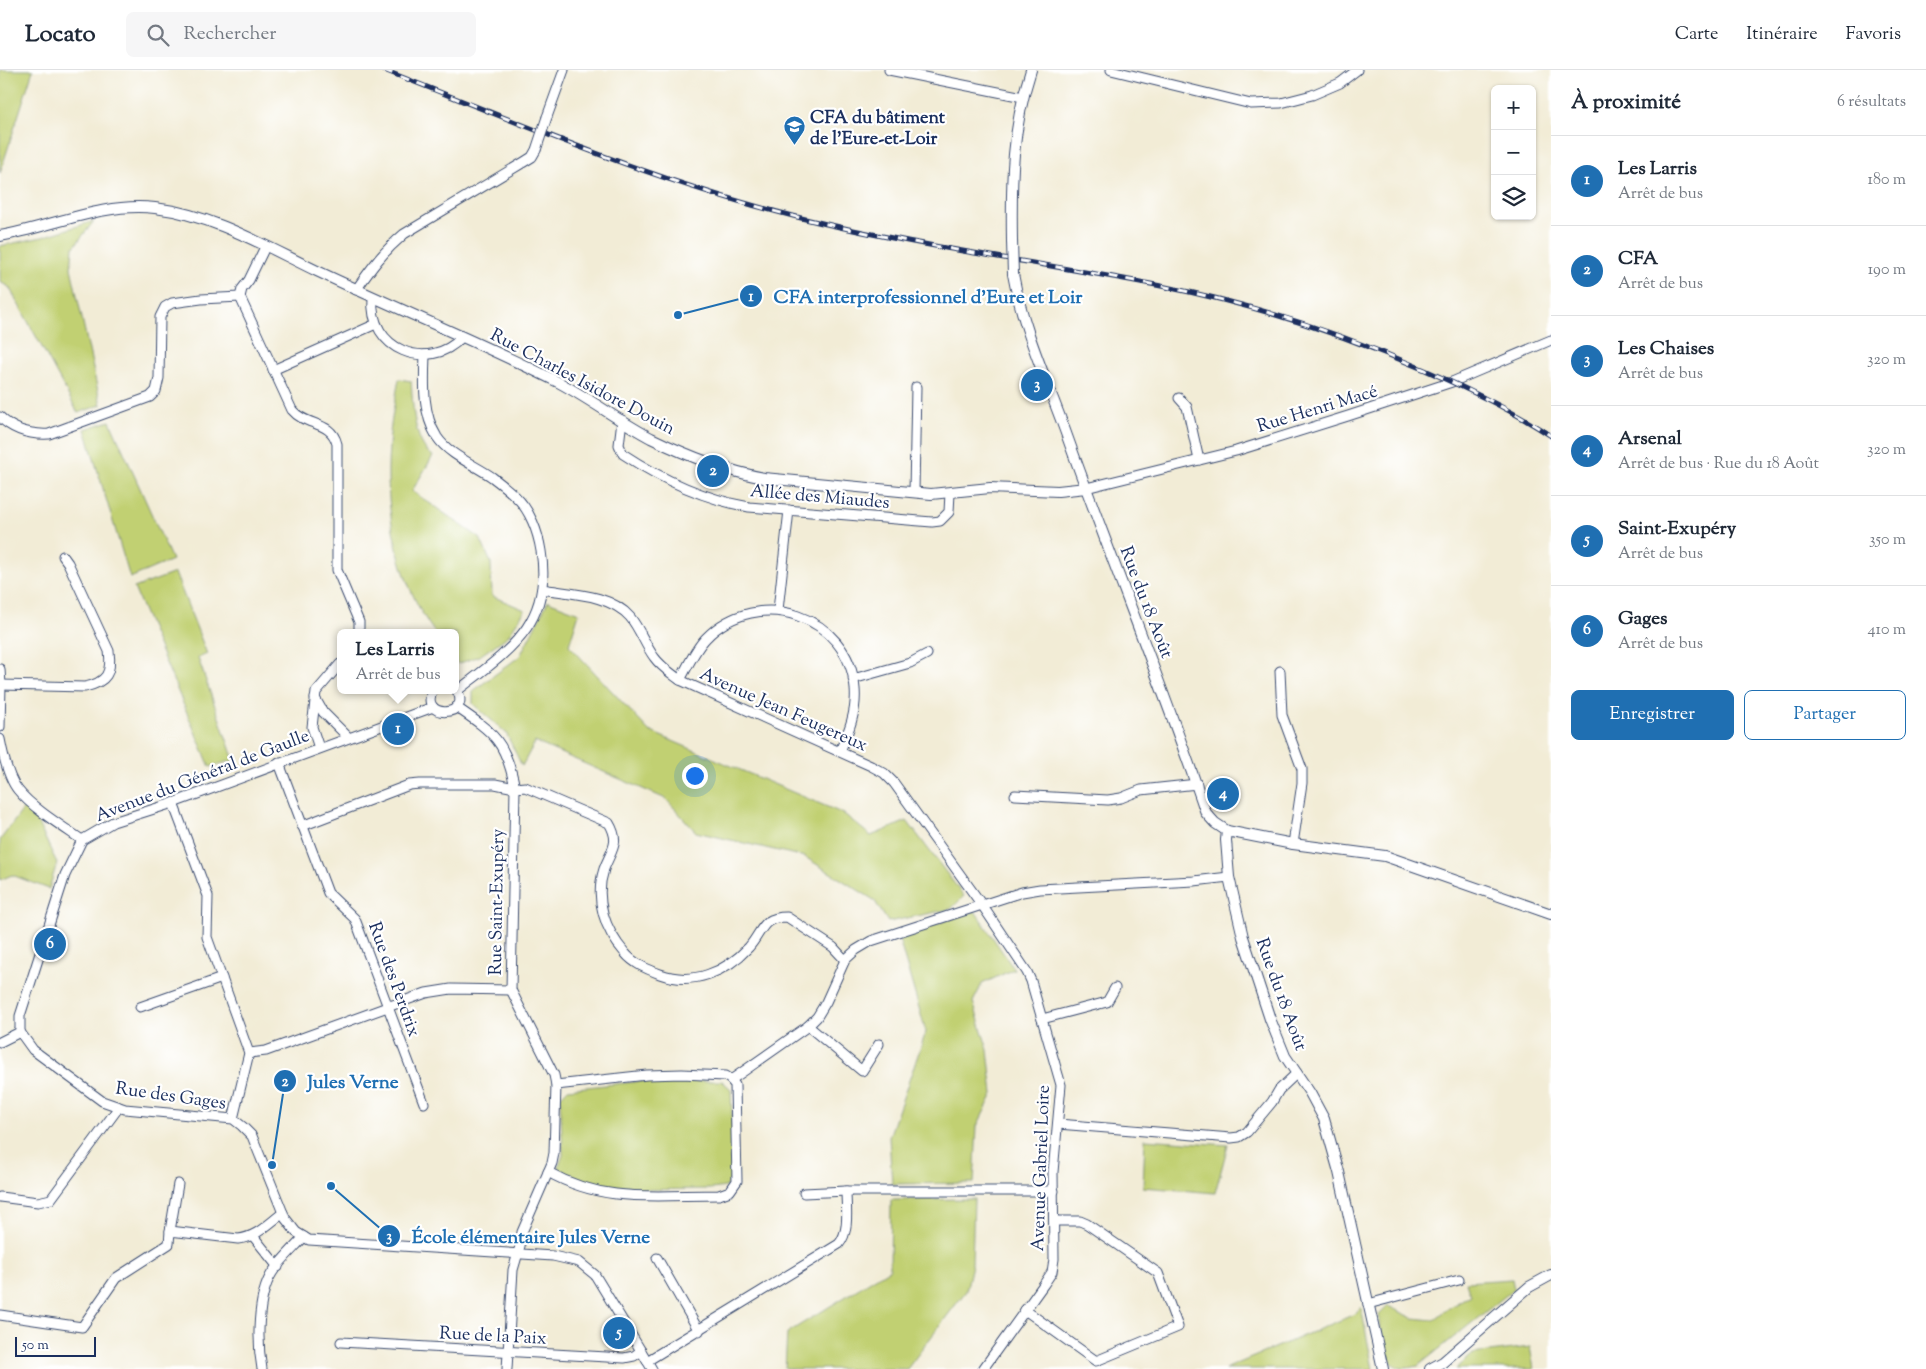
<!DOCTYPE html>
<html lang="fr">
<meta charset="utf-8">
<style>
:root{--surface:#fff;--page:#f6f6f7;--text:#1f2937;--muted:#747a83;--line:#e0e1e3;--accent:#1f6fb2}
body{margin:0;font-family:"Sorts Mill Goudy",serif;background:var(--page);color:var(--text)}
.controls{position:absolute;right:15px;top:15px;display:grid;overflow:hidden;border-radius:8px;box-shadow:0 1px 4px #0004}
.controls button{width:45px;height:45px;display:grid;place-items:center;padding:0;border:0;border-bottom:1px solid var(--line);background:var(--surface);color:var(--text);font:25px sans-serif}
.scale{position:absolute;left:15px;bottom:12px;width:81px;box-sizing:border-box;padding-left:5px;border:2px solid #1b2f5e;border-top:0;font-size:14px;line-height:18px;white-space:nowrap;color:#1b2f5e;-webkit-text-stroke:4px #fff;paint-order:stroke}
.you{position:absolute;left:694px;top:705px;width:18px;height:18px;margin:-12px;border:4px solid #fff;border-radius:50%;background:#1a73e8;box-shadow:0 0 0 8px #1a73e833}
.badge{display:grid;place-items:center;width:32px;height:32px;border-radius:50%;background:var(--accent);color:#fff;font-size:16px;font-weight:700}
.pin{position:absolute;translate:-50% -50%;border:2px solid #fff;box-shadow:0 1px 5px #0006}
.popup{position:absolute;left:337px;top:559px;width:122px;height:65px;box-sizing:border-box;display:grid;place-content:center;border-radius:8px;background:var(--surface);filter:drop-shadow(0 1px 4px #0005);font-size:16px;white-space:nowrap;color:var(--muted)}
.popup b{font-size:19px;color:var(--text)}
.popup::after{content:'';position:absolute;left:50%;top:100%;margin-left:-10px;border:10px solid transparent;border-top-color:var(--surface)}
.list{margin:0;padding:0;list-style:none}
h2{display:flex;justify-content:space-between;align-items:center;height:65px;margin:0;padding:0 20px;font-size:21px}
h2 small{font-size:16px;font-weight:400;color:var(--muted)}
.list li{display:grid;grid-template-columns:32px 1fr auto;gap:15px;align-items:center;box-sizing:border-box;height:90px;padding:0 20px;border-top:1px solid var(--line)}
.list b{display:block;font-size:19px;white-space:nowrap}
.list p{margin:0;font-size:16px;white-space:nowrap;color:var(--muted)}
.list em{font-size:16px;font-style:normal;color:var(--muted)}
.actions{display:flex;gap:10px;padding:15px 20px}
.actions a{flex:1;padding:11px 0;border:1px solid var(--accent);border-radius:8px;text-align:center;font-size:18px;color:var(--accent)}
.actions .main{background:var(--accent);color:#fff}
.icon{flex:none;width:28px;height:28px;fill:none;stroke:currentColor;stroke-width:2;stroke-linecap:round;stroke-linejoin:round}
.map{position:relative;flex:none;width:1551px;height:1299px;overflow:hidden}
header{display:flex;align-items:center;gap:30px;box-sizing:border-box;height:70px;padding:0 25px;background:var(--surface);border-bottom:1px solid var(--line)}
header strong{font-size:24px}
nav{display:flex;gap:28px;margin-inline-start:auto;font-size:18px}
.search{width:350px;height:45px;background:var(--page);display:flex;align-items:center;gap:12px;box-sizing:border-box;padding:0 18px;border-radius:8px;color:var(--muted);font-size:19px}
main{display:flex}
aside{flex:1;background:var(--surface)}
.map>svg:first-child{display:block}
.green{fill:#c1d072;stroke:#6e8068}
.lines{fill:none;stroke-linecap:round;stroke-linejoin:round}
.minor-casing{stroke:#3b4b70;stroke-width:11}
.tertiary-casing{stroke:#3b4b70;stroke-width:12}
.minor{stroke:#fff;stroke-width:9}
.tertiary{stroke:#fff;stroke-width:10}
.rail-casing{stroke:#1b2f5e;stroke-width:5}
.rail{stroke:#fff;stroke-width:3;stroke-dasharray:9;stroke-linecap:butt}
.minor-bridge-casing{stroke:#3b4b70;stroke-width:11;stroke-linecap:butt}
.tertiary-bridge-casing{stroke:#3b4b70;stroke-width:12;stroke-linecap:butt}
.minor-bridge{stroke:#fff;stroke-width:9}
.tertiary-bridge{stroke:#fff;stroke-width:10}
.labels{text-anchor:middle;stroke-width:4.5;stroke-linejoin:round;paint-order:stroke}
.poi-label{font-size:18px;font-weight:bold;fill:#1b2f5e;stroke:#fff;text-anchor:start}
.street-label{font-size:18px;fill:#1b2f5e;stroke:#fff}
.leader{fill:none;stroke:#1f6fb2;stroke-width:2}
.callout-dot{fill:#1f6fb2;stroke:#fff;stroke-width:2}
.mark-label{font-size:15px;text-anchor:middle;font-weight:bold;fill:#fff}
.callout-label{font-size:19px;text-anchor:middle;font-weight:bold;fill:#1f6fb2;stroke:#fff;stroke-width:4.5;stroke-linejoin:round;paint-order:stroke}
</style>
<header>
<strong>Locato</strong>
<div class="search"><svg class="icon" aria-label="search" viewBox="0 0 24 24"><circle cx="10" cy="10" r="6"/><path d="M15 15l6 6"/></svg>Rechercher</div>
<nav><a>Carte</a><a>Itinéraire</a><a>Favoris</a></nav>
</header>
<main>
<div class="map">
<svg width="1551" height="1299" viewBox="0 0 1551 1299">
<rect width="100%" height="100%" fill="#fff"/>
<filter id="ink" filterUnits="userSpaceOnUse"><feTurbulence type="fractalNoise" baseFrequency=".02" numOctaves="2"/><feDisplacementMap in="SourceGraphic" scale="10" xChannelSelector="R" yChannelSelector="G"/><feConvolveMatrix kernelMatrix="1 2 1 2 8 2 1 2 1" color-interpolation-filters="sRGB"/></filter>
<filter id="wash" filterUnits="userSpaceOnUse"><feTurbulence type="fractalNoise" baseFrequency=".0096" numOctaves="4" result="noise"/><feDisplacementMap in="SourceGraphic" scale="20" xChannelSelector="R" yChannelSelector="G"/><feGaussianBlur stdDeviation="1.12" result="paint"/><feColorMatrix in="noise" values="0 0 0 0 0 0 0 0 0 0 0 0 0 0 0 0 0 1.4 0 .05"/><feComposite in="paint" operator="in"/></filter>
<g filter="url(#wash)">
<rect width="100%" height="100%" fill="#f2ecd6"/>
<g class="green">
<path d="M0 0H33L0 103Z"/>
<path d="M94 151 73 178 71 198 101 335 78 343 9 217 0 212V176L42 167Z"/>
<path d="M399 309 411 311C413 333 413 374 433 386L412 421 480 468 491 493 492 526 525 540 508 566 481 585 458 594 456 591V563H435C397 511 384 440 389 377 390 354 395 331 399 309Z"/>
<path d="M110 351 172 490 130 508 85 359Z"/>
<path d="M175 503 207 584 198 588 234 690 210 697 134 518Z"/>
<path d="M548 531 579 543 569 575 649 661 844 744 871 766 907 751 964 826 951 839 888 852 874 830 805 787 696 762 666 729 535 672 522 696 506 663 473 634V621L520 586Z"/>
<path d="M24 738 34 745 57 793 49 819 12 805 0 810V770Z"/>
<path d="M975 841 1014 899 982 914 973 932 988 980 993 1024 977 1056 974 1113 892 1114 889 1067 926 962 898 866Z"/>
<path d="M643 1011H722L731 1019 734 1103 726 1117 712 1119 623 1120 578 1112 558 1098 563 1085 560 1027 568 1019Z"/>
<path d="M1145 1069 1228 1075 1215 1123 1143 1117Z"/>
<path d="M974 1129 972 1195 966 1221 907 1299H785L787 1263 890 1199 891 1130Z"/>
<path d="M1512 1209 1514 1219 1418 1296C1413 1297 1406 1299 1401 1298 1381 1293 1382 1261 1379 1245L1388 1236 1413 1248 1434 1250 1449 1238 1470 1225 1466 1212Z"/>
<path d="M1361 1237 1373 1299H1225L1355 1244Z"/>
<path d="M1530 1277 1534 1299H1456L1473 1284Z"/>
</g>
</g>
<g filter="url(#ink)">
<g class="lines">
<defs>
<g id="minor">
<path d="M889 0 1023 27"/>
<path d="M1111 0 1251 34 1281 33 1312 25 1340 13 1357 0"/>
<path d="M547 47 564 0"/>
<path d="M356 220C372 197 383 182 404 164L524 92 532 87 536 80"/>
<path d="M240 227 292 340C306 357 331 350 337 374V500L359 552V563"/>
<path d="M240 227 242 219 249 210 265 177"/>
<path d="M373 228C368 279 428 304 462 267"/>
<path d="M425 285C424 312 422 343 437 367 449 385 475 395 492 407 500 413 509 420 516 427 530 440 538 462 541 481 553 554 508 581 457 621"/>
<path d="M273 300 376 254"/>
<path d="M1179 328 1187 337 1199 390"/>
<path d="M0 347C14 361 30 365 49 364L150 327 156 321 159 308 160 247 165 237 172 233 201 229 240 227"/>
<path d="M622 350 619 375 623 384C661 409 704 429 749 437L932 452 940 451 949 442 950 423"/>
<path d="M1086 418 1236 381 1348 346 1452 312 1551 270"/>
<path d="M914 422 916 317"/>
<path d="M542 519C571 524 610 524 630 547 640 559 645 575 654 587 661 597 671 603 680 610L871 696 884 703 894 713 982 835 1027 902 1031 911 1061 1015 1053 1102 1054 1189 1052 1202 1044 1214 983 1299"/>
<path d="M778 540 789 440"/>
<path d="M0 599 1 615 0 657"/>
<path d="M1280 601 1282 645 1302 699V713L1293 774"/>
<path d="M853 609 910 593 927 584"/>
<path d="M680 610C688 596 695 579 706 568 758 515 849 545 855 619 857 641 849 661 840 681"/>
<path d="M1 615 85 617C107 612 112 603 109 581L68 493 63 486"/>
<path d="M433 620C417 650 475 648 456 619"/>
<path d="M315 628 323 642 348 667"/>
<path d="M456 637C494 663 506 671 515 718L511 920 554 1005 556 1015 554 1083 552 1093 522 1162 520 1176 513 1200 507 1299"/>
<path d="M0 669C3 685 8 708 18 720 31 737 63 757 82 770"/>
<path d="M319 678 312 657 316 622 340 594"/>
<path d="M279 693 328 823 355 849 424 1033"/>
<path d="M1015 725 1108 730 1121 728 1141 720 1197 714"/>
<path d="M173 733 208 826 207 867 249 983 233 1049"/>
<path d="M302 756 409 715 420 714H495L515 718 525 717 609 753C621 773 611 780 604 799 594 830 605 860 625 883 634 894 647 899 660 904 693 916 726 902 749 877 763 861 761 847 787 847L833 877 845 890"/>
<path d="M140 937 222 908"/>
<path d="M1042 949 1107 932 1115 918"/>
<path d="M808 956 862 1001 879 974"/>
<path d="M20 962 33 980 102 1031 125 1039 233 1049 242 1056 252 1066 285 1148 296 1162 309 1170 553 1186 579 1192 595 1205 652 1299"/>
<path d="M20 962V946L65 805 82 770 113 752 173 733 433 637"/>
<path d="M0 972 20 962"/>
<path d="M249 983 266 981 426 923 451 919 511 920"/>
<path d="M731 1010 808 956 817 947 826 932 845 890 856 880 871 871 1022 822 1040 819 1194 811 1229 807"/>
<path d="M1058 1054 1231 1068 1239 1067 1247 1062 1272 1032 1279 1020 1297 1003"/>
<path d="M548 1102C605 1134 656 1125 719 1125L730 1121 737 1111 735 1015 731 1010 725 1006 682 1004 647 1005 556 1015"/>
<path d="M804 1123 846 1121"/>
<path d="M0 1127 38 1132 51 1129 119 1037"/>
<path d="M170 1161 178 1114"/>
<path d="M253 1166 278 1197"/>
<path d="M657 1188 699 1261"/>
<path d="M1368 1234 1459 1210"/>
<path d="M1025 1240 1096 1291 1178 1257 1158 1203 1087 1154 1080 1151H1054"/>
<path d="M0 1245 82 1257 116 1208 169 1174 170 1161 238 1169C257 1167 268 1154 283 1143"/>
<path d="M341 1272 624 1288 634 1286 641 1281"/>
<path d="M647 1291 839 1174C850 1161 846 1138 846 1121H1054"/>
<path d="M262 1299C257 1272 257 1227 272 1203 280 1191 294 1178 304 1167"/>
</g>
<g id="tertiary">
<path d="M0 166C51 157 102 132 155 138 213 145 265 176 317 201 397 239 479 272 558 312 590 329 619 351 651 368 686 385 726 401 764 408L931 424 990 418 1058 421 1086 418"/>
<path d="M1012 171C1011 109 1012 59 1031 0"/>
<path d="M1013 204C1023 260 1048 313 1067 366 1112 492 1163 616 1206 743L1215 753 1227 761 1226 770 1229 807 1243 867 1270 949 1285 986 1310 1023 1324 1049 1339 1102 1383 1299"/>
<path d="M1227 761 1293 774 1385 786 1551 844"/>
<path d="M1430 1299 1443 1292 1529 1217 1551 1205"/>
</g>
</defs>
<use href="#minor" class="minor-casing"/>
<use href="#tertiary" class="tertiary-casing"/>
<use href="#minor" class="minor"/>
<use href="#tertiary" class="tertiary"/>
<defs>
<path id="rail" d="M384 0C520 53 655 112 797 147 917 177 1040 192 1161 216 1252 234 1340 263 1425 300 1468 319 1512 340 1551 366"/>
</defs>
<use href="#rail" class="rail-casing"/>
<use href="#rail" class="rail"/>
<defs>
<path id="minor-bridge" d="M536 80 547 47"/>
<path id="tertiary-bridge" d="M1012 171 1013 204"/>
</defs>
<use href="#minor-bridge" class="minor-bridge-casing"/>
<use href="#tertiary-bridge" class="tertiary-bridge-casing"/>
<use href="#minor-bridge" class="minor-bridge"/>
<use href="#tertiary-bridge" class="tertiary-bridge"/>
</g>
</g>
<defs>
<symbol id="university-pin" viewBox="-11 -11 22 30"><path d="M0 17L-7.5 6A9.5 9.5 0 1 1 7.5 6Z" fill="#1f6fb2" stroke="#fff"/><path d="M0-5L7-2L0 1L-7-2ZM-4 1L0 2.5L4 1V4Q0 6-4 4Z" fill="#fff"/></symbol>
</defs>
<g fill-rule="evenodd">
<use href="#university-pin" x="782" y="44" width="25" height="34"/>
</g>
<g class="labels">
<g class="poi-label">
<text x="810" y="53">CFA du bâtiment<tspan x="810" dy="21">de l'Eure-et-Loir</tspan></text>
</g>
<g class="street-label">
<text transform="translate(583 311) rotate(28)" y="6">Rue Charles Isidore Douin</text>
<text transform="translate(1317 338) rotate(-17)" y="6">Rue Henri Macé</text>
<text transform="translate(820 426) rotate(5)" y="6">Allée des Miaudes</text>
<text transform="translate(1147 532) rotate(69)" y="6">Rue du 18 Août</text>
<text transform="translate(784 639) rotate(24)" y="6">Avenue Jean Feugereux</text>
<text transform="translate(202 705) rotate(-21)" y="6">Avenue du Général de Gaulle</text>
<text transform="translate(496 832) rotate(-89)" y="6">Rue Saint-Exupéry</text>
<text transform="translate(395 909) rotate(70)" y="6">Rue des Perdrix</text>
<text transform="translate(1282 924) rotate(70)" y="6">Rue du 18 Août</text>
<text transform="translate(171 1025) rotate(8)" y="6">Rue des Gages</text>
<text transform="translate(1040 1098) rotate(-88)" y="6">Avenue Gabriel Loire</text>
<text transform="translate(493 1265) rotate(3)" y="6">Rue de la Paix</text>
</g>
</g>
<path class="leader" d="M678 245L751 226M272 1095L285 1011M331 1116L389 1166"/>
<g class="callout-dot">
<circle cx="678" cy="245" r="5"/>
<circle cx="272" cy="1095" r="5"/>
<circle cx="331" cy="1116" r="5"/>
<circle cx="751" cy="226" r="12"/>
<circle cx="285" cy="1011" r="12"/>
<circle cx="389" cy="1166" r="12"/>
</g>
<g class="mark-label">
<text x="751" y="231">1</text>
<text x="285" y="1016">2</text>
<text x="389" y="1171">3</text>
</g>
<g class="callout-label">
<text x="928" y="233">CFA interprofessionnel d'Eure et Loir</text>
<text x="353" y="1018">Jules Verne</text>
<text x="531" y="1173">École élémentaire Jules Verne</text>
</g>
</svg>
<div class="controls">
<button>+</button>
<button>−</button>
<button><svg class="icon" aria-label="layers" viewBox="0 0 24 24"><path d="M12 4l9 5-9 5-9-5zM3 14l9 5 9-5"/></svg></button>
</div>
<div class="scale">50 m</div>
<div class="you"></div>
<div class="pin badge" style="left:398px;top:659px">1</div>
<div class="popup"><b>Les Larris</b>Arrêt de bus</div>
<div class="pin badge" style="left:713px;top:401px">2</div>
<div class="pin badge" style="left:1037px;top:315px">3</div>
<div class="pin badge" style="left:1223px;top:724px">4</div>
<div class="pin badge" style="left:619px;top:1263px">5</div>
<div class="pin badge" style="left:50px;top:874px">6</div>
</div>
<aside>
<h2>À proximité<small>6 résultats</small></h2>
<ul class="list">
<li><span class="badge">1</span><div><b>Les Larris</b><p>Arrêt de bus</p></div><em>180 m</em></li>
<li><span class="badge">2</span><div><b>CFA</b><p>Arrêt de bus</p></div><em>190 m</em></li>
<li><span class="badge">3</span><div><b>Les Chaises</b><p>Arrêt de bus</p></div><em>320 m</em></li>
<li><span class="badge">4</span><div><b>Arsenal</b><p>Arrêt de bus · Rue du 18 Août</p></div><em>320 m</em></li>
<li><span class="badge">5</span><div><b>Saint-Exupéry</b><p>Arrêt de bus</p></div><em>350 m</em></li>
<li><span class="badge">6</span><div><b>Gages</b><p>Arrêt de bus</p></div><em>410 m</em></li>
</ul>
<div class="actions"><a class="main">Enregistrer</a><a>Partager</a></div>
</aside>
</main>
